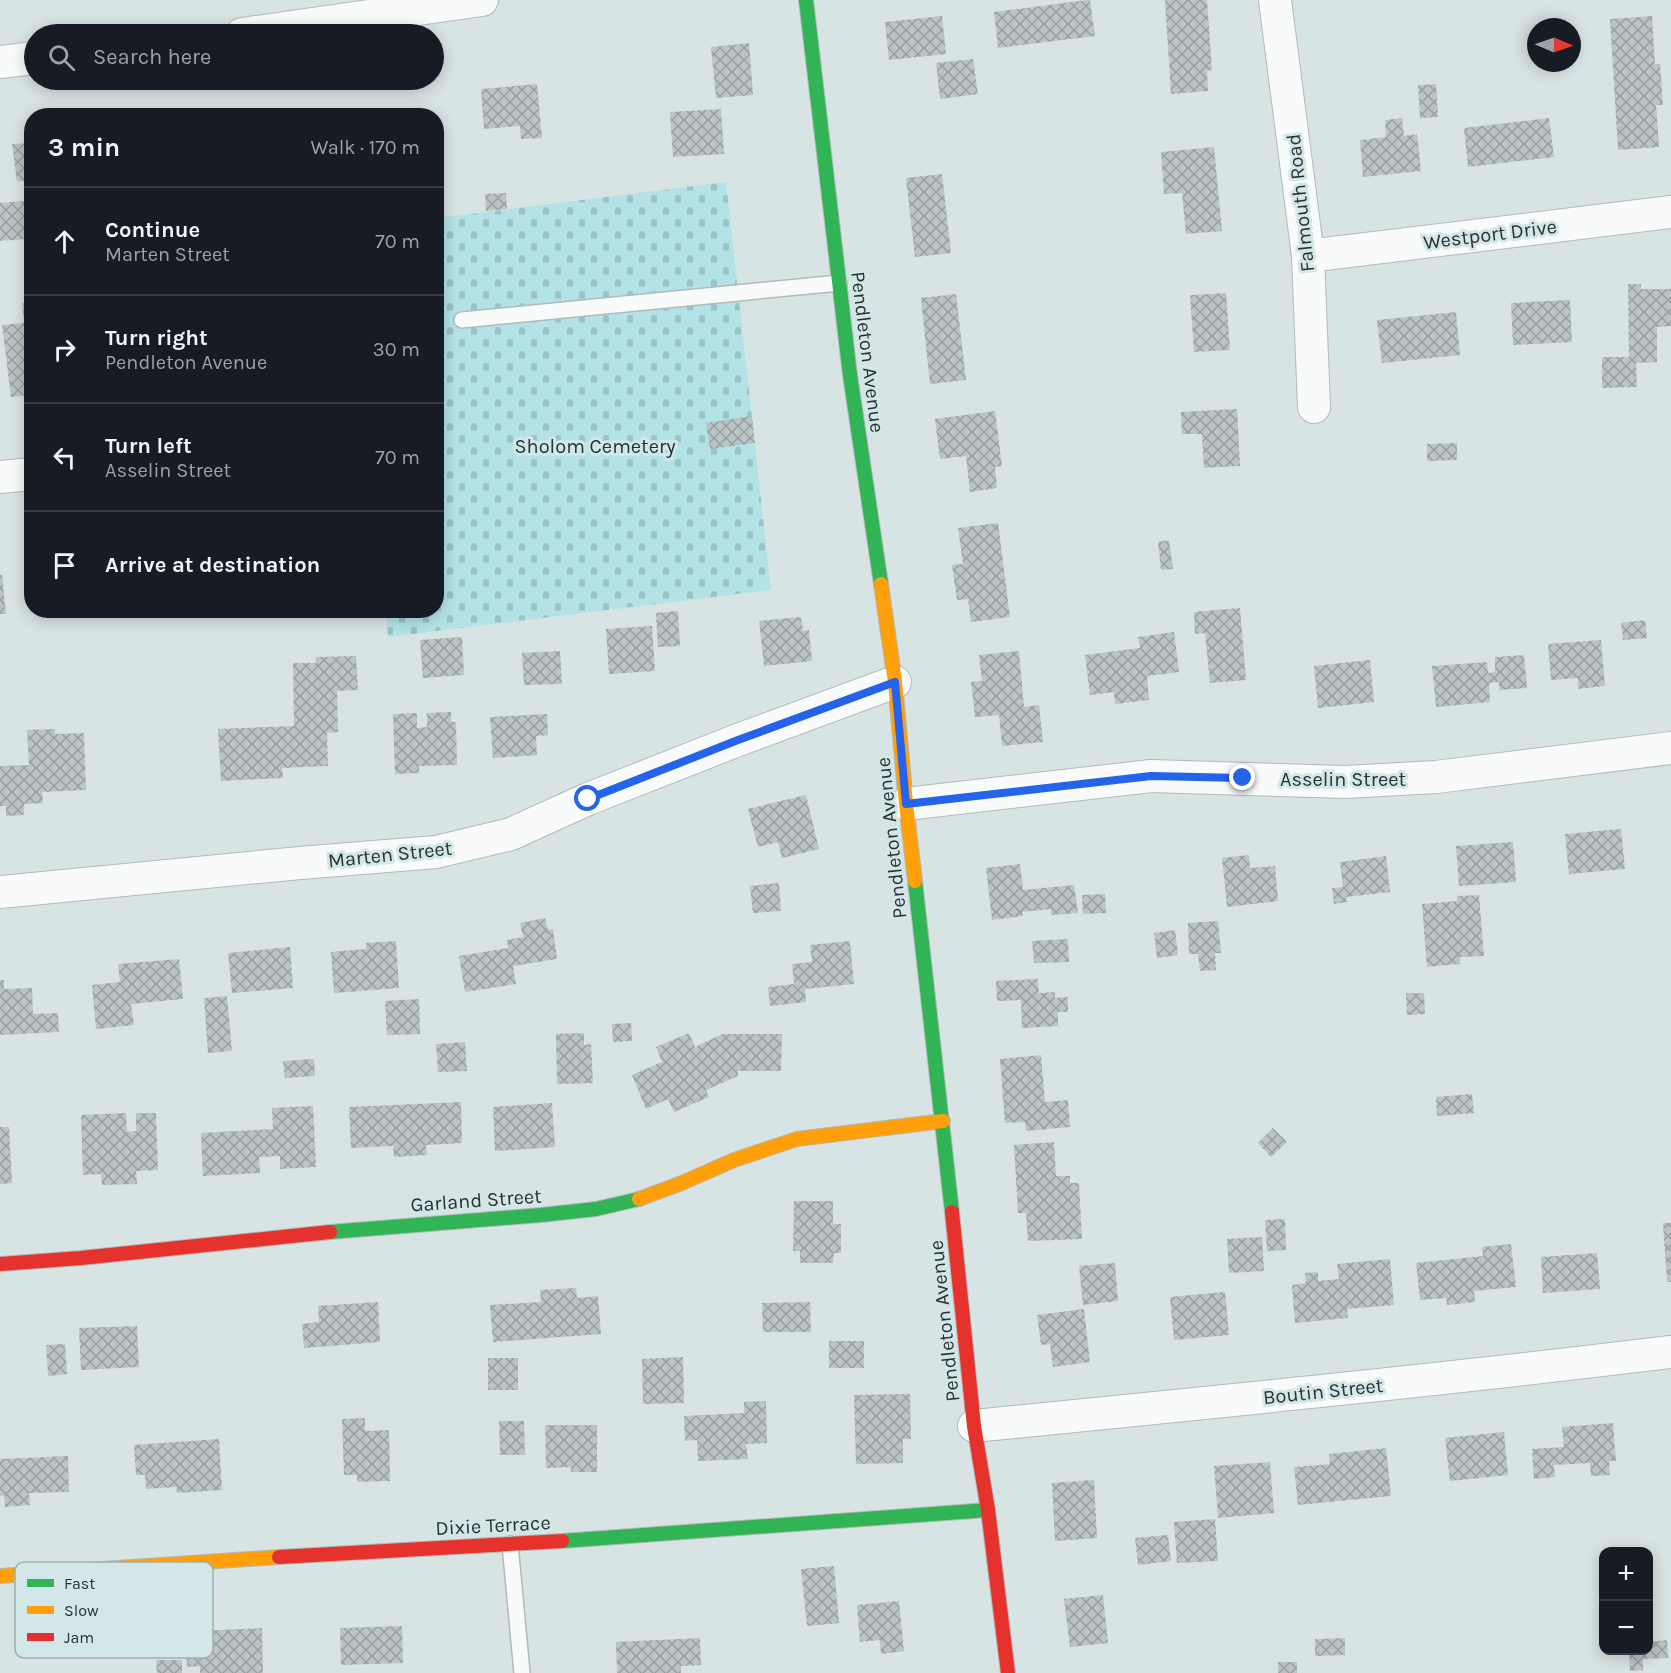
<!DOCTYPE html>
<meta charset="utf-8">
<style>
:root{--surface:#171b24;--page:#242831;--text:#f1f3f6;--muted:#9ea1a6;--line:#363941}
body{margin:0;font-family:Karla,sans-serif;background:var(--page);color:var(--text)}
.controls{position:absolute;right:18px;bottom:18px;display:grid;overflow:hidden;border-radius:12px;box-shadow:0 3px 15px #0003}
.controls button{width:54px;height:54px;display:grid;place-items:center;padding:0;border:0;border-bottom:2px solid var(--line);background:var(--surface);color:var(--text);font:30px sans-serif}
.compass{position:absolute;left:1527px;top:18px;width:54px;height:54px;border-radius:50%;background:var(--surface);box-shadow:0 3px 15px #0003;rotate:92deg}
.stop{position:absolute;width:18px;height:18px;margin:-14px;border:4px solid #2563eb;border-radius:50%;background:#fff}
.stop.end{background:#2563eb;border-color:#fff;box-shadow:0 2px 6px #0008}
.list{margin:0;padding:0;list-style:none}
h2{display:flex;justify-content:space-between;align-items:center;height:78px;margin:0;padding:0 24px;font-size:26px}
h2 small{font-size:20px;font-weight:400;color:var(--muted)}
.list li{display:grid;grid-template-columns:39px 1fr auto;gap:18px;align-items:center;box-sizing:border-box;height:108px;padding:0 24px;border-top:2px solid var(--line)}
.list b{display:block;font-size:22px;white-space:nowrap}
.list p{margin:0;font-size:20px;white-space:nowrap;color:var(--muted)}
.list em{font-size:20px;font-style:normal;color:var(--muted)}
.icon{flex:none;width:33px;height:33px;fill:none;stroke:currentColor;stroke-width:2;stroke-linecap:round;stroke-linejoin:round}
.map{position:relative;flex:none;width:1671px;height:1673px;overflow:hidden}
.search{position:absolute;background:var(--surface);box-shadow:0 3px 15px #0003;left:24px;top:24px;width:420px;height:66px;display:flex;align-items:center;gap:15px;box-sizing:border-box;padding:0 21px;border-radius:33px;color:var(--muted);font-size:22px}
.panel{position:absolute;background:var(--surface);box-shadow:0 3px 15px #0003;left:24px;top:108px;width:420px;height:510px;border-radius:24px}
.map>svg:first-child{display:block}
.cemetery{fill:url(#cemetery-stones)}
.building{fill:url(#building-cross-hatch)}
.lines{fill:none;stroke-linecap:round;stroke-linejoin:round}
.lane-casing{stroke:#b2babb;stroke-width:18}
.street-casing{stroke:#b2babb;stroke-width:34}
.fast-casing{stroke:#b2babb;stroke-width:16}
.slow-casing{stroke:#b2babb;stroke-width:16}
.jam-casing{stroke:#b2babb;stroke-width:16}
.lane{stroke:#f9fbfb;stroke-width:15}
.street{stroke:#f9fbfb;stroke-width:32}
.fast{stroke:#30b455;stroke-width:14}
.slow{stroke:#ff9f0a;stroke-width:14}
.jam{stroke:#e5322d;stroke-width:14}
.route{stroke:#2563eb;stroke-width:8}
.labels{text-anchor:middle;stroke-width:6;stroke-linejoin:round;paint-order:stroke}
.street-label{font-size:20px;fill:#2a3132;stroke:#d3e7e8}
.park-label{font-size:20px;fill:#1c3233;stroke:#d3e7e8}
.key{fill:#d3e7e8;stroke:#a0b0b1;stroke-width:1.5}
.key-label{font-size:16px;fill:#2a3132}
</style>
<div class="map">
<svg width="1671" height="1673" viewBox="0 0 1671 1673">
<defs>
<pattern id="cemetery-stones" width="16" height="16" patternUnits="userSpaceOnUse" patternTransform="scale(1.5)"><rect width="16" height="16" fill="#b3e3e6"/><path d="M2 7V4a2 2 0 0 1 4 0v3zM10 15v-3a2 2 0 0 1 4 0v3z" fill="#9ac3c6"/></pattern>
<pattern id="building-cross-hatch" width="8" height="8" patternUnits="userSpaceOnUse" patternTransform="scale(1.5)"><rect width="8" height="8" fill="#bbc4c5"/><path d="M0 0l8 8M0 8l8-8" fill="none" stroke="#98a0a1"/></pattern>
</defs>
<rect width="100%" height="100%" fill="#d8e3e3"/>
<path class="cemetery" d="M726 182 771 590 388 637 386 611 436 610 437 218Z"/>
<g class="building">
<path d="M1087 0H1090L1095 36 998 48 994 12Z"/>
<path d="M1165 0H1207L1212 70 1207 71 1208 91 1171 94Z"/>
<path d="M942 16 946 54 889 60 885 22Z"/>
<path d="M1652 16 1655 64H1660L1663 105H1656L1659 147 1618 150 1610 19Z"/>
<path d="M749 43 753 95 716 98 711 47Z"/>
<path d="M973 59 978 94 940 99 936 63Z"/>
<path d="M537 84 542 138 521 139 520 126 484 129 481 89Z"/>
<path d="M1436 84 1438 117 1420 118 1418 85Z"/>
<path d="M721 109 724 154 673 157 670 112Z"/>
<path d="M320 110 321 116H283V114Z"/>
<path d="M1402 118 1404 136 1417 134 1421 171 1363 177 1360 140 1386 137 1385 120Z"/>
<path d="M1549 118 1554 157 1468 167 1464 128Z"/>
<path d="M32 143V180L17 181 12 144Z"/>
<path d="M1214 147 1222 231 1186 234 1182 193 1164 194 1161 152Z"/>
<path d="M942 174 951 253 915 257 906 178Z"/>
<path d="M506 193 507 209 486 211 485 194Z"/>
<path d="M24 201 27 239 0 241V203Z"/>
<path d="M1628 284H1641V289H1671V326L1657 327V362L1636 363 1637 387 1602 388V357H1629Z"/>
<path d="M1226 293 1230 350 1194 352 1190 295Z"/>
<path d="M956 294 966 380 930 384 921 298Z"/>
<path d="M1570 300 1572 342 1513 345 1511 303Z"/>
<path d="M32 302V395L11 397 2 325 24 323 22 303Z"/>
<path d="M1456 312 1460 355 1382 363 1377 320Z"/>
<path d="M1237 409 1240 466 1204 468 1202 434H1182L1181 412Z"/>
<path d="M995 411 1002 466 995 467 997 488 970 492 966 456 940 459 935 419Z"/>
<path d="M752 416 755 443 710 449 706 423Z"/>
<path d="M1457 443V460L1427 461V444Z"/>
<path d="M998 523 1010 617 971 622 968 599 957 600 952 565 963 564 958 528Z"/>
<path d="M1169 540 1173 569 1161 570 1158 542Z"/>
<path d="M0 575H2L6 614H0Z"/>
<path d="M1240 608 1246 680 1210 683 1205 633 1195 634 1194 612Z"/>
<path d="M678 611 680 646 658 647 656 613Z"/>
<path d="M801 617 803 631 809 630 812 661 764 666 759 621Z"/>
<path d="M1645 620 1647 638 1623 640 1621 623Z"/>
<path d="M652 626 655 671 609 674 606 629Z"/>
<path d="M1174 632 1179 672 1147 676 1149 700 1115 704 1114 692 1090 695 1085 655 1140 648 1138 637Z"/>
<path d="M462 637 464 675 423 678 420 640Z"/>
<path d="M1601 640 1605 686 1578 689V678L1551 680 1548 644Z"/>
<path d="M560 651 562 684 524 685 522 653Z"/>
<path d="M1019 651 1024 707 1039 705 1043 742 1002 746 999 715 975 717 971 682 982 681 979 655Z"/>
<path d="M1524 655 1527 688 1499 690V682L1489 683 1490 702 1436 707 1432 666 1487 662 1488 673 1495 672V657Z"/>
<path d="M356 656 358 690 337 691 338 732 327 733 328 766 282 768 283 778 221 781 218 729 294 726 293 663H316V657Z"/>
<path d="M1370 660 1374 702 1318 708 1314 666Z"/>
<path d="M451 712V722H456L457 765 419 766V773L395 774 393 714 417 713V728L427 727V713Z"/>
<path d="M547 714 548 735 536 736 537 755 493 758 490 717Z"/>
<path d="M55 729V734L84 733 86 790 42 792 43 803 24 804V815L6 816V806H0V766L29 765 27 730Z"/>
<path d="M806 795 819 849 782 858 778 842 758 847 748 809Z"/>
<path d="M1621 829 1625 869 1569 874 1565 834Z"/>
<path d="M1513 842 1516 882 1459 886 1456 846Z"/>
<path d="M1249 855 1250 868 1275 866 1278 901 1227 907 1222 858Z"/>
<path d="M1386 856 1390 892 1346 897 1347 902 1334 904 1332 888 1343 887 1340 862Z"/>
<path d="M1020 864 1023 890 1074 885 1078 913 1051 915V909L1022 912 1023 916 992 920 986 868Z"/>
<path d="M779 883 781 911 753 913 750 886Z"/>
<path d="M1105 894 1106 913 1083 914 1082 895Z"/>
<path d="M1479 895 1484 956 1460 957V964L1427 967 1422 904 1457 901V896Z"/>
<path d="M545 918 548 930 553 929 557 959 513 966 516 984 465 992 459 956 508 948 507 940 523 937 520 923Z"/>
<path d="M1218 921 1221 953H1215L1216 970 1200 971 1198 954H1189L1188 923Z"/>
<path d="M1175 930 1178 955 1157 958 1154 933Z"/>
<path d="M1068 939 1069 962 1034 963 1032 941Z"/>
<path d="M396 941 399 988 334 993 331 952 366 949V943Z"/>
<path d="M850 941 854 984 805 989 806 1002 770 1006 768 987 794 984 792 964 812 962 810 945Z"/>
<path d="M290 947 293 988 232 993 228 953Z"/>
<path d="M179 959 183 999 131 1004 134 1025 96 1029 92 985 120 982 118 964Z"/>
<path d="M1038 979 1039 993 1055 992V998L1068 997V1012H1058V1026L1022 1028 1021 1000 997 1001 996 981Z"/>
<path d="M0 980H4V989L32 988 33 1014 58 1013 59 1032 0 1035Z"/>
<path d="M1406 993H1424L1425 1014 1407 1015Z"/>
<path d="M227 996 232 1051 208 1053 204 998Z"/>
<path d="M419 999 420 1034 387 1035 385 1001Z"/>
<path d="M631 1023 632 1041 613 1042 612 1024Z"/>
<path d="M584 1033V1045L591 1044 593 1083 557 1084 556 1034Z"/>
<path d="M689 1033 695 1047 722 1034H782L781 1071H738V1076L706 1090 709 1097 674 1112 668 1099 646 1109 632 1075 662 1062 656 1047Z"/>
<path d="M465 1042 467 1071 438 1072 436 1044Z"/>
<path d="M1041 1055 1045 1102 1068 1100 1070 1127 1026 1131 1025 1122 1005 1123 1000 1059Z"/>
<path d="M314 1059 315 1076 285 1078 283 1061Z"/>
<path d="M1472 1094 1474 1113 1437 1116 1436 1097Z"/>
<path d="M461 1102 462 1143 426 1145 427 1155 394 1157 393 1146 351 1148 349 1107Z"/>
<path d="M552 1103 555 1147 495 1151 493 1107Z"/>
<path d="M313 1106 316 1167 280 1169V1156L259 1157 260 1173 203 1176 201 1133 273 1129 272 1108Z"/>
<path d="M126 1113 127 1132 136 1131V1113H156L158 1170 136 1171 137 1184 102 1185 101 1174 83 1175 81 1115Z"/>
<path d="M0 1127H9L12 1183 0 1184Z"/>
<path d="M1273 1128 1287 1142 1271 1157 1258 1143Z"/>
<path d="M1054 1142 1056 1176H1070V1183H1079L1082 1239 1028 1241 1026 1213H1018L1014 1145Z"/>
<path d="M794 1201H833V1224H841V1253H834L833 1263H800V1251H793Z"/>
<path d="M1285 1219 1286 1250 1267 1251 1265 1220Z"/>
<path d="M1663 1223H1671V1282H1667Z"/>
<path d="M1262 1237 1264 1271 1229 1273 1227 1239Z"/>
<path d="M1511 1244 1516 1287 1474 1291 1475 1302 1447 1305 1446 1298 1420 1300 1416 1263 1483 1256 1482 1247Z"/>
<path d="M1597 1253 1600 1289 1543 1293 1541 1257Z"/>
<path d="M1390 1259 1394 1305 1347 1309 1348 1318 1295 1323 1292 1285 1306 1283 1305 1273 1318 1272V1281L1339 1279 1337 1264Z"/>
<path d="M1115 1263 1118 1301 1083 1305 1079 1266Z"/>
<path d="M576 1288 577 1298 598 1296 601 1334 493 1342 490 1305 541 1302 540 1290Z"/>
<path d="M1225 1292 1229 1335 1174 1340 1170 1297Z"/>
<path d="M378 1302 380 1342 304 1348 302 1324 319 1322 318 1306Z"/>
<path d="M810 1302 811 1332H763L762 1303Z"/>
<path d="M1084 1309 1090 1362 1053 1367 1050 1344 1041 1345 1037 1315Z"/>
<path d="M137 1326 139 1367 81 1370 79 1328Z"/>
<rect x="829" y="1341" width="35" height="27"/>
<path d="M65 1344 67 1374 48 1376 46 1345Z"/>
<path d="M683 1357 684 1403 643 1404 642 1359Z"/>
<rect x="488" y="1358" width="30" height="32"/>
<path d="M910 1394 911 1439H903V1463L856 1464 854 1395Z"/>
<path d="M766 1401 767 1443 746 1444 748 1459 698 1461 697 1440 685 1441 684 1416 744 1413V1402Z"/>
<path d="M365 1418V1431L389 1430 390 1481 357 1482V1475H344L342 1419Z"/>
<path d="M499 1421H524L525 1455H500Z"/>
<path d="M1613 1423 1616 1461H1609L1610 1475 1591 1476 1590 1463 1554 1465 1555 1477 1534 1479 1532 1449 1564 1447 1562 1427Z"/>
<path d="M545 1425H597V1472H571V1467L546 1468Z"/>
<path d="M1504 1432 1508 1475 1450 1481 1445 1438Z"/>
<path d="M219 1439 222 1490 177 1493 176 1487 146 1489 145 1475H136L134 1445Z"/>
<path d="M1386 1448 1391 1496 1298 1505 1294 1467 1330 1464 1329 1454Z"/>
<path d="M68 1456 69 1492 29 1493 30 1505 5 1507 4 1495 0 1496V1459Z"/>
<path d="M1270 1462 1274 1513 1218 1518 1214 1466Z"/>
<path d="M1094 1480 1097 1538 1055 1541 1052 1483Z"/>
<path d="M1215 1519 1218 1561 1177 1563 1174 1522Z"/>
<path d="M1168 1535 1171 1561 1138 1565 1135 1538Z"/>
<path d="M834 1566 839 1623 807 1626 801 1569Z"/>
<path d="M1103 1595 1108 1643 1070 1647 1064 1599Z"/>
<path d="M899 1601 904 1651 881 1654 880 1640 860 1642 857 1605Z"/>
<path d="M402 1626 403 1663 341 1665 340 1628Z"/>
<path d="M262 1628 263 1673H200V1666L187 1667 186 1643H199V1631Z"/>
<path d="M700 1638 701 1665 681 1666V1673H617L616 1642Z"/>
<path d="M1345 1638V1655L1315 1656V1639Z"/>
<path d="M1667 1640 1668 1658 1643 1659V1670L1630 1671 1629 1650H1648V1642Z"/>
<path d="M156 1660H182V1673H157Z"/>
<rect x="1278" y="1662" width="19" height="11"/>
</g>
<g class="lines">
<defs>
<g id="lane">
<path d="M462 320 839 283"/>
<path d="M510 1544 522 1673"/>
</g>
<g id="street">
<path d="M1275 0 1308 256 1314 407"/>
<path d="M242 34 482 0"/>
<path d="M0 62 34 58"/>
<path d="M1308 256 1671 212"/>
<path d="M0 477 32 474"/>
<path d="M906 804 1151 776 1345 782 1436 777 1671 748"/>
<path d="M0 892 300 863 436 852 511 834 588 799 738 740 895 682"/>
<path d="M974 1426C1206 1403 1439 1380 1671 1352"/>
</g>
<g id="fast">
<path d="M806 0 850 375 881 584"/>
<path d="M915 881 952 1212"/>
<path d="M330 1232 541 1215 596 1209 639 1199"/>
<path d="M562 1541 988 1510"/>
</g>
<g id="slow">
<path d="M881 584 895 682 906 804 915 881"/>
<path d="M639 1199 682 1183 734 1160 797 1139 943 1121"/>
<path d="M0 1576 279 1557"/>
</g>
<g id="jam">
<path d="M952 1212 974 1426 988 1510 1008 1673"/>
<path d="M0 1264 81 1258 330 1232"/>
<path d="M279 1557 562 1541"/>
</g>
</defs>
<use href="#lane" class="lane-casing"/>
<use href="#street" class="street-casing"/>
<use href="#fast" class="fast-casing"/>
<use href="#slow" class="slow-casing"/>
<use href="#jam" class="jam-casing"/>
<use href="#lane" class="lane"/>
<use href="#street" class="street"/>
<use href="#fast" class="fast"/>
<use href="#slow" class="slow"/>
<use href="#jam" class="jam"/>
</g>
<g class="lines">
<path class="route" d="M588 799 738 740 895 682 906 804 1151 776 1243 778"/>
</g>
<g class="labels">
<g class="street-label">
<text transform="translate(1300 203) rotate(-96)" y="7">Falmouth Road</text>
<text transform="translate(1490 234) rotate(-7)" y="7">Westport Drive</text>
<text transform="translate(868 352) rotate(83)" y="7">Pendleton Avenue</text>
<text x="1343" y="786">Asselin Street</text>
<text transform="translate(891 838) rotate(-96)" y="7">Pendleton Avenue</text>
<text transform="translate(390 854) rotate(-6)" y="7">Marten Street</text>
<text transform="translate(476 1200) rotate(-4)" y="7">Garland Street</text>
<text transform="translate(944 1321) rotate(-96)" y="7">Pendleton Avenue</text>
<text transform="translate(1323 1391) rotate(-6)" y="7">Boutin Street</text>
<text transform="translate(493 1525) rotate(-3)" y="7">Dixie Terrace</text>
</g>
<g class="park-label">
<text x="595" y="453">Sholom Cemetery</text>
</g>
</g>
<rect x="15" y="1562" width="198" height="96" rx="9" class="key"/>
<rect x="27" y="1579" width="27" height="8" fill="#30b455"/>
<rect x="27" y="1606" width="27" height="8" fill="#ff9f0a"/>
<rect x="27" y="1633" width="27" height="8" fill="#e5322d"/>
<g class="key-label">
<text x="64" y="1589">Fast</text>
<text x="64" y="1616">Slow</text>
<text x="64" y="1643">Jam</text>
</g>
</svg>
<div class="controls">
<button>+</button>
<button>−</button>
</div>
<svg class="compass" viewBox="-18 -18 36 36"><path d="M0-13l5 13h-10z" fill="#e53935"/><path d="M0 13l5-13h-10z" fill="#9ea1a6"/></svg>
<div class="stop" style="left:588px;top:799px"></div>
<div class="stop end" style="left:1243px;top:778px"></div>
<div class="search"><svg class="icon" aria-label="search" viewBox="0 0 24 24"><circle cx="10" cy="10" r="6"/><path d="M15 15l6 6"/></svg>Search here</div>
<section class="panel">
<h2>3 min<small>Walk · 170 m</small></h2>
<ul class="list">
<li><svg class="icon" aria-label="ahead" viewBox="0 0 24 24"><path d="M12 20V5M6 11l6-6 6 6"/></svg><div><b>Continue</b><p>Marten Street</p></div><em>70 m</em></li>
<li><svg class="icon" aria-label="right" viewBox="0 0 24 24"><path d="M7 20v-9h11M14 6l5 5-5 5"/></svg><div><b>Turn right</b><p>Pendleton Avenue</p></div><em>30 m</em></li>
<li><svg class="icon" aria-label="left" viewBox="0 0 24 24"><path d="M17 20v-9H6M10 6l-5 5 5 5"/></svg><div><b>Turn left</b><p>Asselin Street</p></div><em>70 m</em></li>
<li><svg class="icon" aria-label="arrive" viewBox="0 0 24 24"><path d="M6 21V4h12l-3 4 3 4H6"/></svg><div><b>Arrive at destination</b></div></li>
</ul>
</section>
</div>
